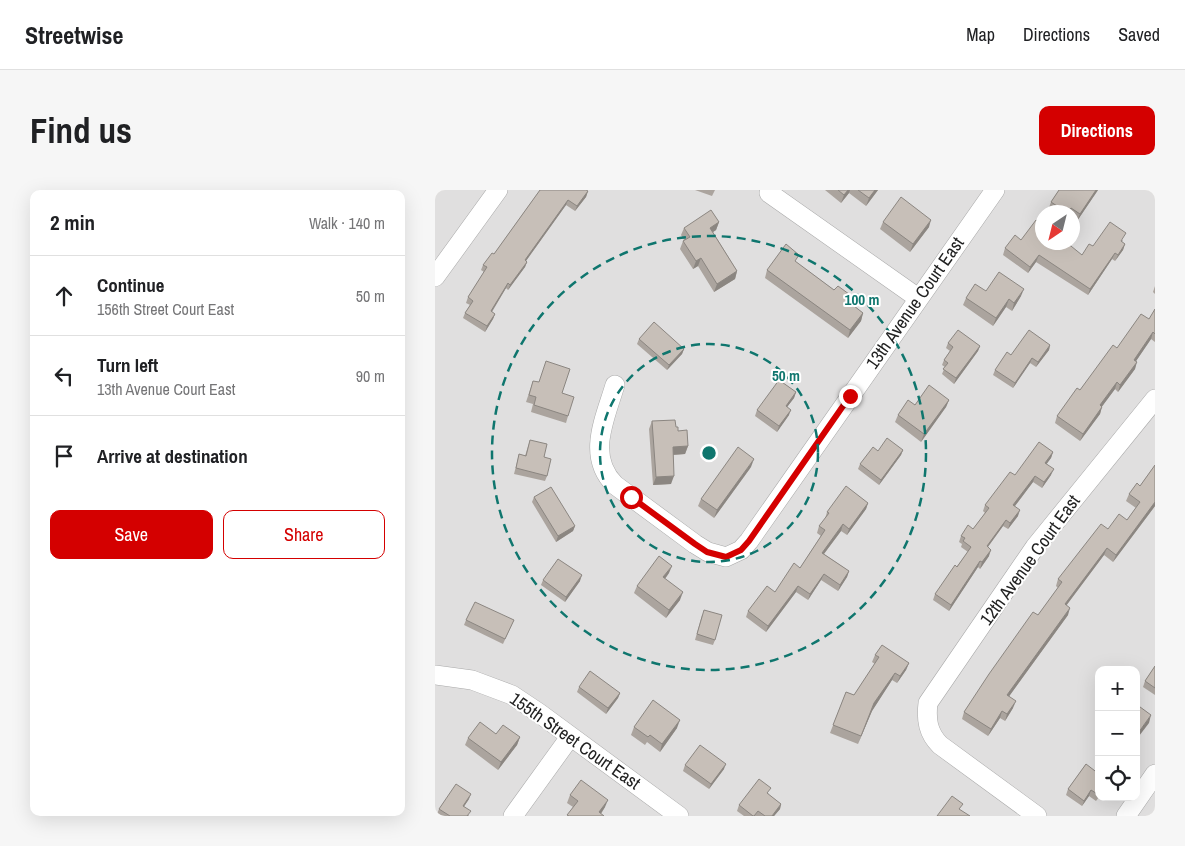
<!DOCTYPE html>
<meta charset="utf-8">
<style>
:root{--surface:#fff;--page:#f6f6f6;--text:#202124;--muted:#757577;--line:#e0e0e0;--accent:#d40000}
body{margin:0;font-family:"Archivo Narrow",sans-serif;background:var(--page);color:var(--text)}
.controls{position:absolute;right:15px;bottom:15px;display:grid;overflow:hidden;border-radius:10px;box-shadow:0 5px 20px #0002}
.controls button{width:45px;height:45px;display:grid;place-items:center;padding:0;border:0;border-bottom:1px solid var(--line);background:var(--surface);color:var(--text);font:25px sans-serif}
.compass{position:absolute;left:600px;top:15px;width:45px;height:45px;border-radius:50%;background:var(--surface);box-shadow:0 5px 20px #0002;rotate:215deg}
.stop{position:absolute;width:15px;height:15px;margin:-11px;border:4px solid #d40000;border-radius:50%;background:#fff}
.stop.end{background:#d40000;border-color:#fff;box-shadow:0 1px 5px #0008}
.list{margin:0;padding:0;list-style:none}
h2{display:flex;justify-content:space-between;align-items:center;height:65px;margin:0;padding:0 20px;font-size:21px}
h2 small{font-size:16px;font-weight:400;color:var(--muted)}
.list li{display:grid;grid-template-columns:32px 1fr auto;gap:15px;align-items:center;box-sizing:border-box;height:80px;padding:0 20px;border-top:1px solid var(--line)}
.list b{display:block;font-size:19px;white-space:nowrap}
.list p{margin:0;font-size:16px;white-space:nowrap;color:var(--muted)}
.list em{font-size:16px;font-style:normal;color:var(--muted)}
.actions{display:flex;gap:10px;padding:15px 20px}
.actions a{flex:1;padding:11px 0;border:1px solid var(--accent);border-radius:10px;text-align:center;font-size:18px;color:var(--accent)}
.actions .main{background:var(--accent);color:#fff}
.icon{flex:none;width:28px;height:28px;fill:none;stroke:currentColor;stroke-width:2;stroke-linecap:round;stroke-linejoin:round}
.map{position:relative;flex:none;width:720px;height:626px;overflow:hidden;border-radius:10px}
header{display:flex;align-items:center;gap:30px;box-sizing:border-box;height:70px;padding:0 25px;background:var(--surface);border-bottom:1px solid var(--line)}
header strong{font-size:24px}
nav{display:flex;gap:28px;margin-inline-start:auto;font-size:18px}
.intro{display:flex;align-items:center;justify-content:space-between;box-sizing:border-box;height:120px;padding:0 30px}
h1{margin:0;font-size:35px}
.button{padding:12px 22px;border-radius:10px;background:var(--accent);color:#fff;font-size:18px;font-weight:700}
main{display:flex;gap:30px;padding:0 30px}
aside{flex:1;background:var(--surface);border-radius:10px;box-shadow:0 5px 20px #0002}
.map>svg:first-child{display:block}
.residential{fill:#e0dfdf;fill-rule:evenodd}
.lines{fill:none;stroke-linecap:round;stroke-linejoin:round}
.minor-casing{stroke:#a9a9a9;stroke-width:20}
.minor{stroke:#fff;stroke-width:19}
.wall{fill:#aba49e}
.shaded-wall{fill:#8b8681}
.building{fill:#c7bfb8;stroke:#8b8681}
.route{stroke:#d40000;stroke-width:6}
.ring{fill:none;stroke:#0f766e;stroke-width:2.5;stroke-dasharray:9 6}
.labels{text-anchor:middle;stroke-width:4;stroke-linejoin:round;paint-order:stroke}
.street-label{font-size:18px;fill:#222;stroke:#fff}
.centre{fill:#0f766e;stroke:#fff;stroke-width:2.5}
.ring-label{font-size:15px;text-anchor:middle;font-weight:bold;fill:#0f766e;stroke:#fff;stroke-width:4;stroke-linejoin:round;paint-order:stroke}
</style>
<header>
<strong>Streetwise</strong>
<nav><a>Map</a><a>Directions</a><a>Saved</a></nav>
</header>
<div class="intro"><h1>Find us</h1><a class="button">Directions</a></div>
<main>
<aside>
<h2>2 min<small>Walk · 140 m</small></h2>
<ul class="list">
<li><svg class="icon" aria-label="ahead" viewBox="0 0 24 24"><path d="M12 20V5M6 11l6-6 6 6"/></svg><div><b>Continue</b><p>156th Street Court East</p></div><em>50 m</em></li>
<li><svg class="icon" aria-label="left" viewBox="0 0 24 24"><path d="M17 20v-9H6M10 6l-5 5 5 5"/></svg><div><b>Turn left</b><p>13th Avenue Court East</p></div><em>90 m</em></li>
<li><svg class="icon" aria-label="arrive" viewBox="0 0 24 24"><path d="M6 21V4h12l-3 4 3 4H6"/></svg><div><b>Arrive at destination</b></div></li>
</ul>
<div class="actions"><a class="main">Save</a><a>Share</a></div>
</aside>
<div class="map">
<svg width="720" height="626" viewBox="0 0 720 626">
<rect width="100%" height="100%" fill="#f2efe9"/>
<path class="residential" d="M0 0H720V626H0ZM608 22H638V52H608ZM664 480H701V607H664Z"/>
<g class="lines">
<defs>
<g id="minor">
<path d="M334 3 483 108"/>
<path d="M0 87 63 0"/>
<path d="M180 195C170 229 151 266 180 295L260 354 273 362 291 367 306 360 314 351 560 0"/>
<path d="M0 485 37 490 77 505 104 523 244 626"/>
<path d="M78 626 135 547"/>
<path d="M602 626 505 555C493 543 491 530 493 513L600 357 720 209"/>
<path d="M691 626 720 584"/>
</g>
</defs>
<use href="#minor" class="minor-casing"/>
<use href="#minor" class="minor"/>
</g>
<g class="wall">
<path d="M105 0 153 1 151 7 140 21 131 15 91 71 92 72 90 77 73 100 71 98 57 122 60 124 58 129 50 142 28 128 30 123 35 115 31 113 33 107 49 82 46 80 48 75 59 64Z"/>
<path d="M260 0H280L277 6Z"/>
<path d="M390 0H443L431 16 414 3 406 13Z"/>
<path d="M624 0H663L642 31 638 28V22H617L613 20 616 12Z"/>
<path d="M284 32 281 40 278 42 302 81 300 89 279 102 263 76 258 79 245 59 248 51 249 50 246 45 249 38Z"/>
<path d="M448 32 494 37 475 62 445 39Z"/>
<path d="M586 50 647 65 658 56 688 50 687 52 690 54 688 60 680 71 677 69 653 105 601 72 593 83 568 65 570 58Z"/>
<path d="M361 72 399 100 418 107 415 113 428 123 426 131 413 148 330 88 332 80Z"/>
<path d="M720 96V104L718 102Z"/>
<path d="M551 101 586 106 577 121 571 117 558 136 528 115 531 108Z"/>
<path d="M720 119V152L716 149 701 171 700 179 683 202 680 199 667 216 665 224 645 251 620 233 622 226 682 158 714 129Z"/>
<path d="M204 149 249 159 247 164 232 180 202 154Z"/>
<path d="M513 153 545 156 543 161 519 194 507 184 510 177 507 175 509 170 515 161 511 158Z"/>
<path d="M615 155 614 160 601 177 595 173 578 198 558 185 560 180 576 165Z"/>
<path d="M98 191 127 203 133 226 131 233 96 222 98 214 91 212Z"/>
<path d="M361 202 359 208 352 217 354 225 342 242 320 226 322 220Z"/>
<path d="M514 210 511 217 486 252 460 232 463 225 480 215Z"/>
<path d="M217 231 243 241 253 256 250 264 238 265 236 294 218 295 214 239Z"/>
<path d="M95 250 109 267 112 286 110 291 79 284 84 264 90 266Z"/>
<path d="M468 260 466 265 444 295 423 279 425 274 443 261Z"/>
<path d="M618 262 616 268 611 274 616 285 607 298 598 292 580 316 583 326 573 339 568 336 553 357 554 366 545 379 543 377 514 421 498 410 500 404 533 362 526 357 527 354 524 352 526 346 538 339 550 323 548 321 550 315 580 285Z"/>
<path d="M720 275V316L678 372 669 365 631 416 633 425 574 506 578 518 570 531 565 528 553 546 527 529 529 522 603 425 623 398 621 396 623 389 673 339 692 330 701 318 691 311 694 304 705 296Z"/>
<path d="M316 277 279 328 263 316 266 309Z"/>
<path d="M99 307 140 336 138 341 121 352 97 312Z"/>
<path d="M433 313 431 319 412 345 406 341 389 364 414 381 412 387 403 401 386 390 373 410 361 402 331 442 311 427 313 421 340 402 365 378 386 346 382 343 384 336 390 329 392 322Z"/>
<path d="M234 383 230 389 245 410 231 428 199 403 202 396Z"/>
<path d="M108 390 145 391 130 412 106 395Z"/>
<path d="M267 425 280 450 278 455 260 450Z"/>
<path d="M31 430H79L68 454 29 435Z"/>
<path d="M440 465 474 473 471 480 462 493 457 490 437 521 423 554 395 543 411 502 419 505 440 474 437 472Z"/>
<path d="M720 476V505L708 497 710 491Z"/>
<path d="M144 497 185 503 183 508 171 524 142 502Z"/>
<path d="M199 537 242 538 225 562 212 552 210 555 196 545Z"/>
<path d="M61 544 85 547 82 555 63 580 30 555 33 548Z"/>
<path d="M651 574 664 607 661 611 654 606 647 616 631 605 633 599Z"/>
<path d="M250 575 289 579 274 599 248 581Z"/>
<path d="M334 603 333 604 346 614 345 619 339 626H309L302 621 304 615Z"/>
<path d="M135 605 170 617 166 624 169 626H132L138 617 132 613Z"/>
<path d="M34 609 29 616 34 626H5L2 624 4 619Z"/>
</g>
<g class="shaded-wall">
<path d="M413 0H415L414 3 406 13 409 5Z"/>
<path d="M440 0H443L431 16 434 8Z"/>
<path d="M661 0H663L642 31 645 24Z"/>
<path d="M153 1 151 7 140 21 142 16Z"/>
<path d="M133 10 131 15 88 75 90 70Z"/>
<path d="M496 30 494 37 475 62 478 54Z"/>
<path d="M284 32 281 40 272 46 275 38Z"/>
<path d="M690 54 688 60 680 71 683 65Z"/>
<path d="M680 63 677 69 653 105 655 99Z"/>
<path d="M604 65 601 72 593 83 595 77Z"/>
<path d="M266 68 263 76 258 79 261 71Z"/>
<path d="M92 72 90 77 73 100 75 95Z"/>
<path d="M302 81 300 89 279 102 282 94Z"/>
<path d="M73 93 71 98 54 126 56 121Z"/>
<path d="M589 99 586 106 577 121 579 113Z"/>
<path d="M574 109 571 117 558 136 561 128Z"/>
<path d="M428 123 426 131 413 148 415 140Z"/>
<path d="M60 124 58 129 50 142 52 136Z"/>
<path d="M718 142 716 149 697 177 699 170Z"/>
<path d="M615 155 614 160 601 177 603 172Z"/>
<path d="M545 156 543 161 519 194 521 188Z"/>
<path d="M249 159 247 164 232 180 234 175Z"/>
<path d="M597 168 595 173 578 198 580 193Z"/>
<path d="M702 172 700 179 683 202 685 195Z"/>
<path d="M682 192 680 199 663 222 665 215Z"/>
<path d="M361 202 359 208 349 221 351 216Z"/>
<path d="M514 210 511 217 486 252 489 244Z"/>
<path d="M667 217 665 224 645 251 648 244Z"/>
<path d="M356 220 354 225 342 242 344 236Z"/>
<path d="M253 256 250 264 235 265 238 257Z"/>
<path d="M468 260 466 265 444 295 446 290Z"/>
<path d="M618 262 616 268 608 279 610 273Z"/>
<path d="M319 269 316 277 279 328 282 320Z"/>
<path d="M619 279 616 285 607 298 609 292Z"/>
<path d="M239 286 236 294 218 295 221 287Z"/>
<path d="M600 286 598 292 576 321 578 315Z"/>
<path d="M720 312V316L678 372 681 365Z"/>
<path d="M433 313 431 319 412 345 414 339Z"/>
<path d="M585 320 583 326 573 339 575 333Z"/>
<path d="M571 330 568 336 549 362 552 356Z"/>
<path d="M408 334 406 341 385 369 387 363Z"/>
<path d="M140 336 138 341 121 352 123 346Z"/>
<path d="M672 358 669 365 627 421 630 414Z"/>
<path d="M556 360 554 366 545 379 547 372Z"/>
<path d="M545 371 543 377 514 421 516 415Z"/>
<path d="M237 376 234 383 225 395 228 387Z"/>
<path d="M414 381 412 387 403 401 405 395Z"/>
<path d="M389 384 386 390 373 410 375 404Z"/>
<path d="M147 385 145 391 130 412 131 407Z"/>
<path d="M363 396 361 402 331 442 333 436Z"/>
<path d="M248 402 245 410 231 428 234 420Z"/>
<path d="M635 418 633 425 570 512 572 505Z"/>
<path d="M474 473 471 480 462 493 465 486Z"/>
<path d="M460 483 457 490 437 521 423 554 439 513Z"/>
<path d="M185 503 183 508 171 524 173 518Z"/>
<path d="M581 511 578 518 570 531 572 524Z"/>
<path d="M567 521 565 528 553 546 556 539Z"/>
<path d="M716 525 714 533 701 550V546Z"/>
<path d="M245 530 242 538 225 562 227 554Z"/>
<path d="M85 547 82 555 63 580 66 572Z"/>
<path d="M291 574 289 579 274 599 276 594Z"/>
<path d="M656 600 654 606 647 616 649 611Z"/>
<path d="M36 604 34 609 26 621 28 616Z"/>
<path d="M173 610 170 617 164 626V622Z"/>
<path d="M346 614 345 619 339 626H337Z"/>
</g>
<g class="building">
<path d="M105 0H151L153 1 142 16 133 10 90 70 92 72 75 95 73 93 56 121 60 124 52 136 30 123 38 111 33 107 52 77 48 75 57 63 59 64Z"/>
<path d="M403 0H413L409 5Z"/>
<path d="M423 0H440L434 8Z"/>
<path d="M624 0H661L645 24 636 18 633 22H631L616 12Z"/>
<path d="M466 7 496 30 478 54 448 32Z"/>
<path d="M276 20 284 32 275 38 302 81 282 94 266 68 261 71 248 51 255 47 249 38Z"/>
<path d="M601 30 608 35V52H631L647 65 654 54 658 56 675 32 691 43 686 51 690 54 683 65 680 63 655 99 604 65 595 77 570 58 580 45 586 50Z"/>
<path d="M351 54 364 65 360 71 399 100 403 96 418 107 414 112 428 123 415 140 332 80Z"/>
<path d="M564 82 589 99 579 113 574 109 561 128 531 108 540 94 551 101Z"/>
<path d="M720 119V144L718 142 699 170 702 172 685 195 682 192 665 215 667 217 648 244 622 226 642 198 645 200 678 155 682 158 706 124 714 129Z"/>
<path d="M219 132 249 159 234 175 204 149Z"/>
<path d="M523 140 545 156 521 188 508 179 513 173 509 170 518 157 513 153Z"/>
<path d="M594 140 615 155 603 172 597 168 580 193 560 180 572 162 576 165Z"/>
<path d="M111 171 135 179 127 203 139 207 133 226 99 215 101 207 94 205 98 191 104 192Z"/>
<path d="M344 190 361 202 351 216 356 220 344 236 322 220Z"/>
<path d="M494 195 514 210 489 244 463 225 473 210 480 215Z"/>
<path d="M240 230 241 237H243V241L252 240 253 256 238 257 239 286 221 287 217 231Z"/>
<path d="M452 248 468 260 446 290 425 274 438 257 443 261Z"/>
<path d="M95 250 112 254 109 267 116 269 112 286 81 278 84 264 91 266Z"/>
<path d="M604 252 618 262 610 273 619 279 609 292 600 286 578 315 585 320 575 333 571 330 552 356 556 360 547 372 545 371 516 415 500 404 520 375 522 377 536 357 528 351 530 348 526 346 533 335 538 339 554 318 550 315 575 282 580 285Z"/>
<path d="M303 257 319 269 282 320 266 309Z"/>
<path d="M720 275V312L681 365 672 358 630 414 635 418 572 505 581 511 572 524 567 521 556 539 529 522 554 484 598 422 603 425 627 392 623 389 666 334 673 339 684 324 692 330 705 312 694 304 702 293 705 296Z"/>
<path d="M411 296 433 313 414 339 408 334 387 363 414 381 405 395 389 384 375 404 363 396 333 436 313 421 332 396 340 402 359 373 365 378 390 340 384 336 394 323 392 322Z"/>
<path d="M116 297 140 336 123 346 99 307Z"/>
<path d="M224 366 237 376 228 387 248 402 234 420 202 396Z"/>
<path d="M123 369 147 385 131 407 108 390Z"/>
<path d="M40 412 79 430 70 449 31 430Z"/>
<path d="M269 420 287 425 280 450 262 444Z"/>
<path d="M447 455 474 473 465 486 460 483 439 513 426 546 398 535 411 502 419 505 444 467 440 465Z"/>
<path d="M720 476V498L710 491Z"/>
<path d="M155 481 185 503 173 518 144 497Z"/>
<path d="M218 510 245 530 227 554 215 545 213 547 199 537Z"/>
<path d="M701 514 716 525 701 546Z"/>
<path d="M45 532 61 544 68 535 85 547 66 572 33 548Z"/>
<path d="M265 555 291 574 276 594 250 575Z"/>
<path d="M651 574 664 584V605L656 600 649 611 633 599Z"/>
<path d="M324 589 336 598 332 603 346 614 337 626H330L323 621 319 626H318L304 615Z"/>
<path d="M146 590 173 610 164 622 169 626H134L132 625 143 611 135 605Z"/>
<path d="M21 594 36 604 28 616 36 621 32 626H15L4 619Z"/>
<path d="M517 606 528 614 524 619 535 626H502Z"/>
</g>
<g class="lines">
<path class="route" d="M196 307 260 354 272 362 291 367 306 360 314 351 415 206"/>
</g>
<g class="ring">
<circle cx="274" cy="263" r="109"/>
<circle cx="274" cy="263" r="217"/>
</g>
<g class="labels">
<g class="street-label">
<text transform="translate(480 113) rotate(-55)" y="6">13th Avenue Court East</text>
<text transform="translate(595 370) rotate(-54)" y="6">12th Avenue Court East</text>
<text transform="translate(140 551) rotate(35)" y="6">155th Street Court East</text>
</g>
</g>
<circle cx="274" cy="263" r="8" class="centre"/>
<g class="ring-label">
<text x="427" y="115">100 m</text>
<text x="351" y="191">50 m</text>
</g>
</svg>
<div class="controls">
<button>+</button>
<button>−</button>
<button><svg class="icon" aria-label="locate" viewBox="0 0 24 24"><circle cx="12" cy="12" r="6"/><path d="M12 2v4M12 18v4M2 12h4M18 12h4"/></svg></button>
</div>
<svg class="compass" viewBox="-18 -18 36 36"><path d="M0-13l5 13h-10z" fill="#e53935"/><path d="M0 13l5-13h-10z" fill="#757577"/></svg>
<div class="stop" style="left:196px;top:307px"></div>
<div class="stop end" style="left:415px;top:206px"></div>
</div>
</main>
